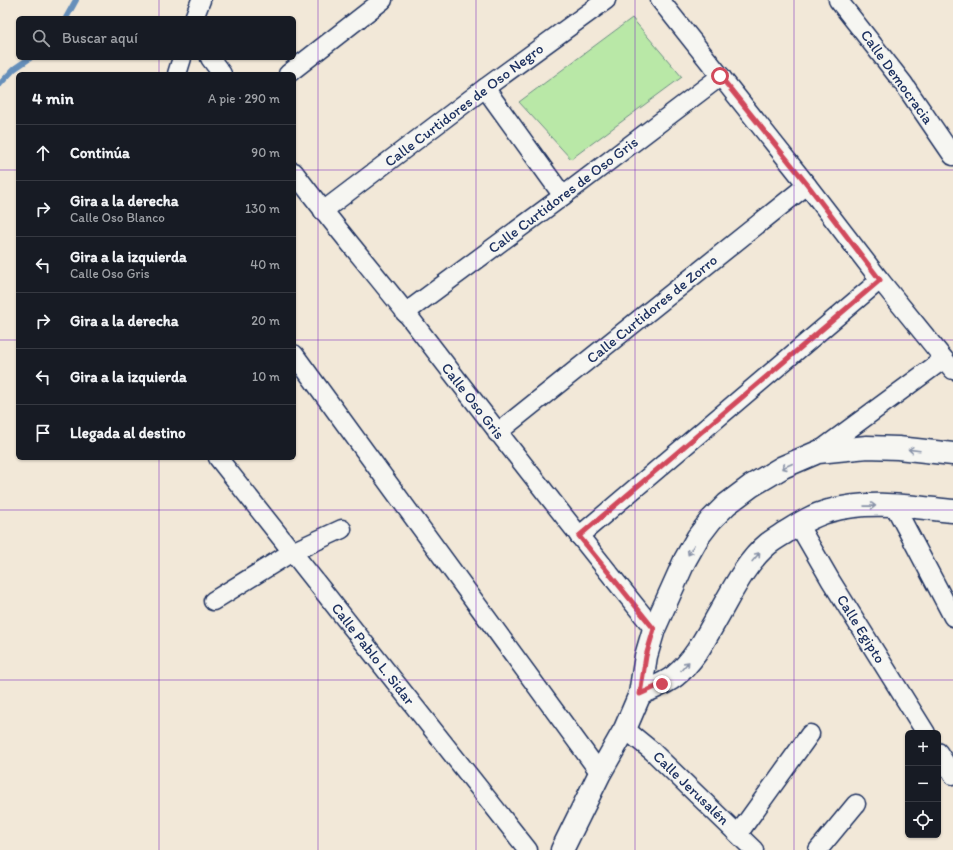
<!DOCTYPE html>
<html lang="es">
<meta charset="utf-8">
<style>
:root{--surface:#171b24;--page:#242831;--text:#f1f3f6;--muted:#9ea1a6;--line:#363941}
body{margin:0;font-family:Itim,sans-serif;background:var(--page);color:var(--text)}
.controls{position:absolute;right:12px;bottom:12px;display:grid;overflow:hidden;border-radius:6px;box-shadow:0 1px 3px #0004}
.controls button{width:36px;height:36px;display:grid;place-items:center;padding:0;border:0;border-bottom:1px solid var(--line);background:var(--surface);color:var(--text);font:20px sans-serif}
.stop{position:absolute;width:12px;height:12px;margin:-9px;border:3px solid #d1495b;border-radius:50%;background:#fff}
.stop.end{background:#d1495b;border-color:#fff;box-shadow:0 1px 4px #0008}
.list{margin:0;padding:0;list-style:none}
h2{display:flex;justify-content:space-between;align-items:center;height:52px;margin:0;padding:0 16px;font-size:17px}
h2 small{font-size:13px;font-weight:400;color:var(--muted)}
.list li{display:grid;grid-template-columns:26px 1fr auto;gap:12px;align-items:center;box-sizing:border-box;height:56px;padding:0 16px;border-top:1px solid var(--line)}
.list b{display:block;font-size:15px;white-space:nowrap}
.list p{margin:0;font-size:13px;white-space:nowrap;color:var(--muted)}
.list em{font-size:13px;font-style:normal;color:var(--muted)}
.icon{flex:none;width:22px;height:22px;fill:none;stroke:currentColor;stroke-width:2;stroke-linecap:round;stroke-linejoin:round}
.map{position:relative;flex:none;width:953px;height:850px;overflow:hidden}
.search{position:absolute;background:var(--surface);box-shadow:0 1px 3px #0004;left:16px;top:16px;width:280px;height:44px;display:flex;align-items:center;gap:10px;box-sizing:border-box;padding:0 14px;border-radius:6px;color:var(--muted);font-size:15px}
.panel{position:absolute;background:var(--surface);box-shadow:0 1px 3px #0004;left:16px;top:72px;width:280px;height:388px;border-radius:6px}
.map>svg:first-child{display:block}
.green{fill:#b9e8a7;stroke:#6a8c82}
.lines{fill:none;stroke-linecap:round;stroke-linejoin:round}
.stream{stroke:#668fba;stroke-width:6}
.minor-casing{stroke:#1b2f5e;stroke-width:21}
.tertiary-casing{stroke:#1b2f5e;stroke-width:25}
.minor{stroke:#f6f6f2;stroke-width:18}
.tertiary{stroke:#f6f6f2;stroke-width:22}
.oneway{stroke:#8892a8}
.route{stroke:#d1495b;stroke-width:5}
.grid{fill:none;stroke:#7b2cbf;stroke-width:1;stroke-opacity:0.55}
.labels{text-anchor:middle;stroke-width:3;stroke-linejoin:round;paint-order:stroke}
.street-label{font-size:15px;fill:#1b2f5e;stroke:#f6f6f2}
</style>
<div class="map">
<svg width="953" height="850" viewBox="0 0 953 850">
<rect width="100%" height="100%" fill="#f2e8d8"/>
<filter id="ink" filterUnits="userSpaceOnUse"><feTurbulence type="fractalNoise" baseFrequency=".025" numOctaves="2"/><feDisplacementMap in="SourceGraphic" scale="8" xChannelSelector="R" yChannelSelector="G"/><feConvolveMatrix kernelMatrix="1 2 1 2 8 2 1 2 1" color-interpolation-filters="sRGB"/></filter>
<g filter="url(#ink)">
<path class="green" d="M632 18 682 77 571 159 519 102Z"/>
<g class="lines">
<g class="stream">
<path d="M66 18 76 0"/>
<path d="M0 84 14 69 30 58"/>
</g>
<defs>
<g id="minor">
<path d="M660 0 807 185 880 280 953 370"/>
<path d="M838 0 903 83 953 156"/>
<path d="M194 18 201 0"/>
<path d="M210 58 222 74"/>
<path d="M177 74 182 58"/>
<path d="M288 74 383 0"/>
<path d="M485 88 563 196"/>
<path d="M294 172C330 221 369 266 407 314 488 420 570 525 654 629"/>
<path d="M323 211 485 88 606 0"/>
<path d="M405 313 563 196 721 76"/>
<path d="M294 354 600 773"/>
<path d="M497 433 807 185"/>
<path d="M818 452 944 359"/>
<path d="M218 458 528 850"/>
<path d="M894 505 953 617"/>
<path d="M798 524 831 581 926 733"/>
<path d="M579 536 880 280"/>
<path d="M213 601 292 552 342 529"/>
<path d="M625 729 652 751 754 850"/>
<path d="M938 752 953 775"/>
<path d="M738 834 810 734"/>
<path d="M818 850 856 804"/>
</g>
<g id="tertiary">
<path d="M640 694C652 688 665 684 675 676 695 660 707 635 719 614 732 591 747 561 768 544 773 540 780 536 786 532 799 524 813 515 829 511 869 499 913 507 953 511"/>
<path d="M562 850 600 773 625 729 640 694 646 656 654 629 685 560 698 537 711 520 727 504 751 486 783 467 818 452 867 447 898 448 953 454"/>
</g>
</defs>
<use href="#minor" class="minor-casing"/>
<use href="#tertiary" class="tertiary-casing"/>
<use href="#minor" class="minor"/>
<use href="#tertiary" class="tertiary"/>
</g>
<defs><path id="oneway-shaft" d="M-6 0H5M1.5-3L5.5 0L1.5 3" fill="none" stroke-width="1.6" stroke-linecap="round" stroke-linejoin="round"/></defs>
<g class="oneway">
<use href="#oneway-shaft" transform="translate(914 450) rotate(-173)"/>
<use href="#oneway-shaft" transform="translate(787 466) rotate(156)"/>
<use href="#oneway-shaft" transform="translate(870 506) rotate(-1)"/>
<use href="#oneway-shaft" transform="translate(691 550) rotate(120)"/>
<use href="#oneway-shaft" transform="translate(756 557) rotate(-50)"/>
<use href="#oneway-shaft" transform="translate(685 666) rotate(-48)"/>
</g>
</g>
<g class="lines" filter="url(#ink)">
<path class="route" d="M662 684 640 694 646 656 654 629 579 536 880 280 807 184 720 76"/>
</g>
<path class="grid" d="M159 0V18M318 0V850M476 0V850M635 0V850M794 0V850M159 58V74M0 170H18M294 170H953M0 340H18M294 340H953M159 458V850M0 510H953M0 680H953"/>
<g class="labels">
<g class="street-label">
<text transform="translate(897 77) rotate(54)" y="5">Calle Democracia</text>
<text transform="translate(464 105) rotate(-37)" y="5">Calle Curtidores de Oso Negro</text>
<text transform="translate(563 195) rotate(-37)" y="5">Calle Curtidores de Oso Gris</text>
<text transform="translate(652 309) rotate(-39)" y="5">Calle Curtidores de Zorro</text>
<text transform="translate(473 401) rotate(52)" y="5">Calle Oso Gris</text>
<text transform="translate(861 629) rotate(58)" y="5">Calle Egipto</text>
<text transform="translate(373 654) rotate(52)" y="5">Calle Pablo L. Sidar</text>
<text transform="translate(691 788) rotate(44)" y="5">Calle Jerusalén</text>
</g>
</g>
</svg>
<div class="controls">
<button>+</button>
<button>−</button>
<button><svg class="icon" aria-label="locate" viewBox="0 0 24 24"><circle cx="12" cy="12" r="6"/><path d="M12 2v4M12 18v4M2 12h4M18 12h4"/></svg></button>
</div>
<div class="stop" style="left:720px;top:76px"></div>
<div class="stop end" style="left:662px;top:684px"></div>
<div class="search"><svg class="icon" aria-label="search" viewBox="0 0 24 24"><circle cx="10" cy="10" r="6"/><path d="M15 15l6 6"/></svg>Buscar aquí</div>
<section class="panel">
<h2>4 min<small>A pie · 290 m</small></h2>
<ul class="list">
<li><svg class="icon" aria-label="ahead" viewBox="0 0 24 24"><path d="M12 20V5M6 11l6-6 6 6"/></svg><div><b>Continúa</b></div><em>90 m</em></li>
<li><svg class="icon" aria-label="right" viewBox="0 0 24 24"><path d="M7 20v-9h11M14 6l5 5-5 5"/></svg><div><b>Gira a la derecha</b><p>Calle Oso Blanco</p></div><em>130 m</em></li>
<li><svg class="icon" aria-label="left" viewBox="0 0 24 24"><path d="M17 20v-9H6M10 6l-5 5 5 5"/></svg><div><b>Gira a la izquierda</b><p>Calle Oso Gris</p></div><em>40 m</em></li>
<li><svg class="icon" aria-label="right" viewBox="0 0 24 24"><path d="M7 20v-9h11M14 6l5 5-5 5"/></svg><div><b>Gira a la derecha</b></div><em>20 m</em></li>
<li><svg class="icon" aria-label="left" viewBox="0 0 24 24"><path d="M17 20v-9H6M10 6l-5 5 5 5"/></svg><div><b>Gira a la izquierda</b></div><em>10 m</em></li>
<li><svg class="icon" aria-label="arrive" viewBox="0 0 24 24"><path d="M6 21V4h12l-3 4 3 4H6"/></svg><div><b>Llegada al destino</b></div></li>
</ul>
</section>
</div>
